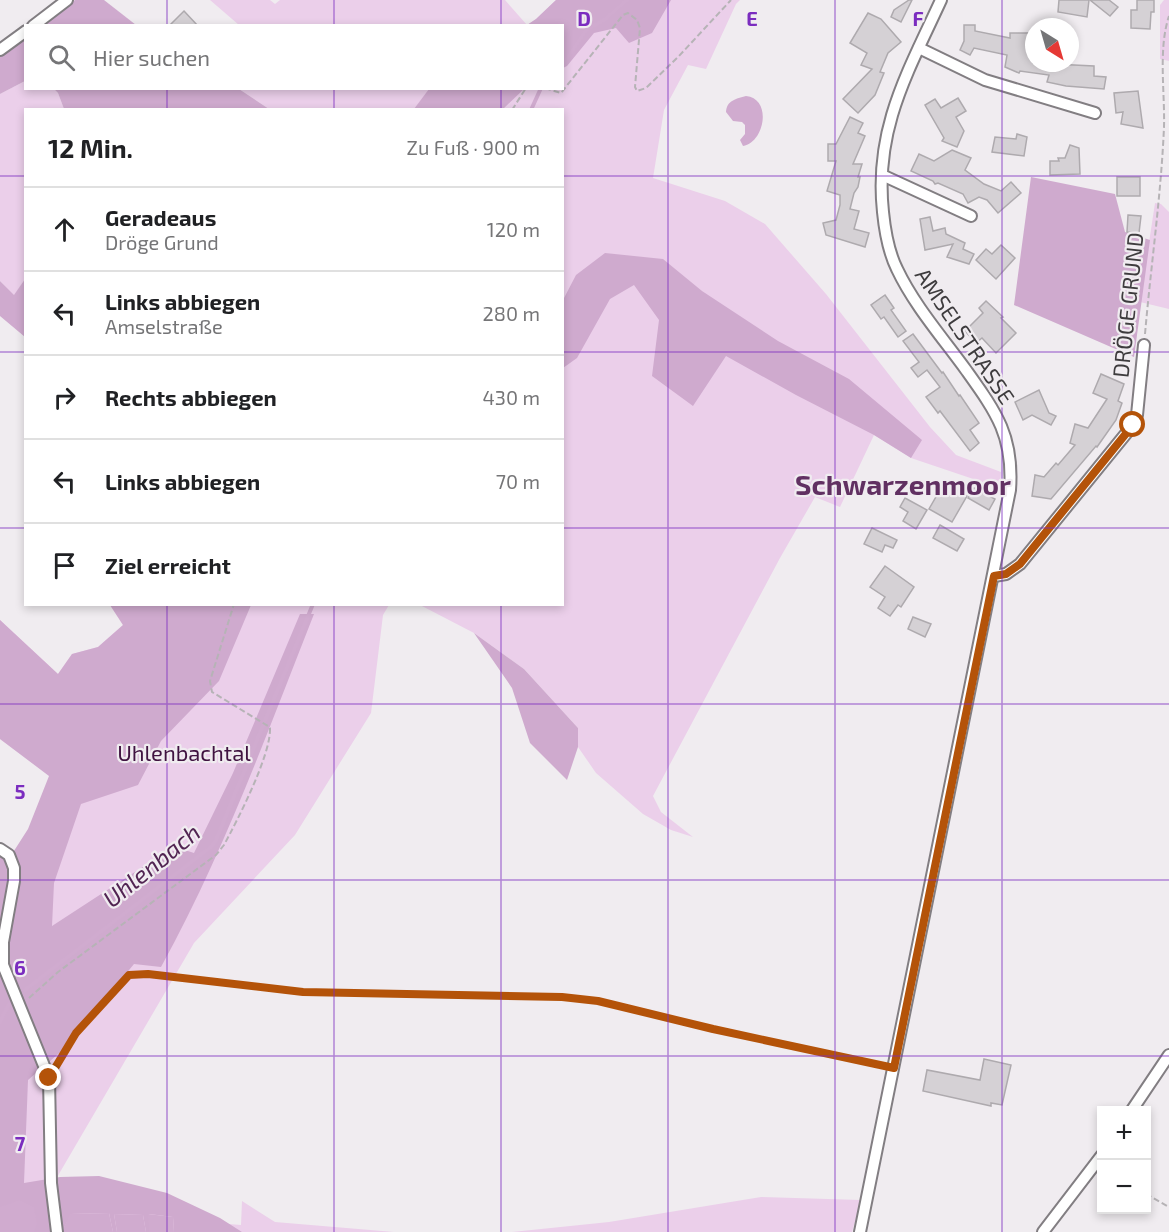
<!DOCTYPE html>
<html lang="de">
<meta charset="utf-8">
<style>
:root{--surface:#fff;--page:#f2f2f2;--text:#202124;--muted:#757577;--line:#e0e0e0}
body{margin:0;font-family:"Exo 2",sans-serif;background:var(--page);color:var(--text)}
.controls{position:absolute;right:18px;bottom:18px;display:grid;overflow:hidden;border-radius:0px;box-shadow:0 3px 9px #0003}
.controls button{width:54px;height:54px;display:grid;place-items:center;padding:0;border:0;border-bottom:2px solid var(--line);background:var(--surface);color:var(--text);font:30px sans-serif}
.compass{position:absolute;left:1025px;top:18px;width:54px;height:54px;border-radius:50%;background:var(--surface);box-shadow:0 3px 9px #0003;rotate:143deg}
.stop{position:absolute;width:18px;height:18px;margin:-14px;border:4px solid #b45309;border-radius:50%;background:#fff}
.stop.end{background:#b45309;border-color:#fff;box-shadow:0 2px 6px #0008}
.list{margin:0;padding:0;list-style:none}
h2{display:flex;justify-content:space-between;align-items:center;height:78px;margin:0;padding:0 24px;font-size:26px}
h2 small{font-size:20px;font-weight:400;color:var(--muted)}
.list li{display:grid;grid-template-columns:39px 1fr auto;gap:18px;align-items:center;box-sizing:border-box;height:84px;padding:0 24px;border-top:2px solid var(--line)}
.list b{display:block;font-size:22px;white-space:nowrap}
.list p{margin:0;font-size:20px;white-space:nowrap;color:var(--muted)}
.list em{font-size:20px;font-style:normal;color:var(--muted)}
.icon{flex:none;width:33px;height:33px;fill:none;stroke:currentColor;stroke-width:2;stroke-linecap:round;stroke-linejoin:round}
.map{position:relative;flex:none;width:1169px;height:1232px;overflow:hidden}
.search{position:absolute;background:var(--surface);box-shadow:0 3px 9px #0003;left:24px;top:24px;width:540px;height:66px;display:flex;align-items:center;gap:15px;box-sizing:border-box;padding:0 21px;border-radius:0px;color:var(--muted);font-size:22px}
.panel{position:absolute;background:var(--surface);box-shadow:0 3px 9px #0003;left:24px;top:108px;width:540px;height:498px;border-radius:0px}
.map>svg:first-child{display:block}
.green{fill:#ebcfea}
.forest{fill:#cfaace}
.water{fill:#d0abcf}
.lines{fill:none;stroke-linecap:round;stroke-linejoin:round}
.stream{stroke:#d0abcf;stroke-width:4}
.building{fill:#d5d1d5;stroke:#aeaaae;stroke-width:1.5}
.minor-casing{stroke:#827e82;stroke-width:14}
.path{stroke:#b6b3b6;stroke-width:2;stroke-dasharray:6 3;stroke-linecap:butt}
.minor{stroke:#fff;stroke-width:10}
.route{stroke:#b45309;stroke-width:8}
.grid{fill:none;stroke:#7b2cbf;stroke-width:1.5;stroke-opacity:0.55}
.labels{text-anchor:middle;stroke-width:4.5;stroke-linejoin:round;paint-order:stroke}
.street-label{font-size:22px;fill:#3e3c3e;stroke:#f0ecf0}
.park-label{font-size:22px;fill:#401341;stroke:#f0ecf0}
.water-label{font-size:24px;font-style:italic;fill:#512452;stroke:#f0ecf0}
.district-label{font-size:28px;font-weight:bold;fill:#613062;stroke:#f0ecf0}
.grid-label{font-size:20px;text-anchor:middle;font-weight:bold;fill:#7b2cbf;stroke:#f0ecf0;stroke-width:4.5;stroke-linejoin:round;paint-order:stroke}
</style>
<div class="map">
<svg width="1169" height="1232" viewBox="0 0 1169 1232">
<rect width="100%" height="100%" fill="#f0ecf0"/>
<g class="green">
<path d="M210 0H270L275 4 280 0H505L527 25 536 19 556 0H740L736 4 706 69 688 65 664 110 653 178 725 201 765 224 826 294 930 427 956 455 1001 472 1000 488 911 458 874 435 840 507 815 497 780 558 653 796 661 812 693 837 671 830 643 814 596 773 578 747V728L524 669 474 633 420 605 562 604V110L269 109 239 89 562 88V26L239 25Z"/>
<path d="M1164 0H1169V61L1160 59V5Z"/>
<path d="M25 81 26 88 54 89 58 93 64 109 26 110 25 279 14 296 0 281V94Z"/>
<path d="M1155 203 1161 204 1169 212V309L1140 302Z"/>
<path d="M110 605H389L383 615 371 713 295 835 194 943 56 1179 217 1223 241 1225 242 1201 275 1222 394 1232H0V871L1 873 15 864 50 776 0 739V620L58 674 72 654 98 647 123 625Z"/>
<path d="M761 1197 861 1200 852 1232H512L609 1222Z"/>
</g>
<g class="forest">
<path d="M75 0H104L136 25 44 26Z"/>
<path d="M556 0H671L652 33 629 43 616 28 594 33 567 66 563 68 562 26 527 25 536 19Z"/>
<path d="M25 39V81L0 94V57Z"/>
<path d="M54 89H239L269 109H64L58 93Z"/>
<path d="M429 89V88L524 89 503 109H414Z"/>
<path d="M1031 177 1115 194 1125 232 1150 240 1134 357 1014 305Z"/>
<path d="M605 253 663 259 702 291 778 341 849 379 922 440 911 458 874 435 796 395 726 356 693 406 652 376 659 320 634 285 610 299 577 358 563 368V300L576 275Z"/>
<path d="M25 279V337L0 316V281L14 295Z"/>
<path d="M110 605H251L219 681 161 741 138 785 81 804 54 883 52 926 141 868 179 848 194 853 233 773 300 614H314C267 733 223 855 161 967L134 964 64 1049 28 1080 24 1183 60 1177 99 1176 167 1193 220 1218 242 1232H174L173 1217 149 1214V1232H146L143 1215 114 1214 117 1232H113L109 1213 71 1214 62 1232H0V853L12 854 28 829 49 776 0 739V620L58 674 72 654 98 647 123 625Z"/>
<path d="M474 633 524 669 578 728V747L567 780 530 743 512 688Z"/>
</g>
<g class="water">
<path d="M746 96C773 99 764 143 743 146L740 140 745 134V125L742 122 733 121 726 112C727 100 736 99 746 96Z"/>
<path d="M20 1200 34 1207 37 1223 34 1232H0V1207Z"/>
<path d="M109 1213 113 1232H62L70 1214Z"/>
<path d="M114 1214 143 1215 146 1232H117Z"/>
<path d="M148 1214 173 1217 174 1232H149Z"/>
</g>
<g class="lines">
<g class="stream">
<path d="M562 66 586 30 604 20 627 0"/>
<path d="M531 110 541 88"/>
<path d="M25 990 212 846 216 840 313 604"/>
<path d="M0 1022 9 1004"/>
</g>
</g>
<g class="building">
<path d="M909 0H912L901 22 891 17 894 10Z"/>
<path d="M1059 0H1089L1087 17 1058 12Z"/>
<path d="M1090 0H1109L1118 7 1110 16Z"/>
<path d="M1137 0H1154V12H1151L1150 29 1131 28V10H1137Z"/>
<path d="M184 11 198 26H169Z"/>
<path d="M868 13 881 19 901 42 888 53 880 72 884 73 875 95 858 113 843 99 872 69 861 65 867 53 850 43Z"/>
<path d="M964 25H975V31L1010 38V33H1034L1033 63 1094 66V76L1106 77 1104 89 1066 86 1047 82 1049 75 1020 71 1019 73 1005 67 1007 55 974 48 970 55 960 50 964 41Z"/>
<path d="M1138 91 1143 128 1121 124 1123 112 1116 113 1114 93Z"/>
<path d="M958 98 966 111 956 117 964 131 957 147 942 141 944 138 925 105 935 99 941 108Z"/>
<path d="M850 117 863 123 858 133 865 136 853 164H862L858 177H860L858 187 854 193 850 209 859 211 854 229 869 233 865 247 826 235 823 223 836 220 840 205V195L827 191 836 161H828V144H836Z"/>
<path d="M1017 134 1027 137 1024 156 992 152 995 137 1016 139Z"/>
<path d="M1070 145 1079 148 1080 174 1050 175V161H1059L1058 158H1065Z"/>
<path d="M952 150 971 158 965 170 984 184 1001 191 1011 182 1021 193 998 213 987 200 979 197 968 203 963 194 938 183 935 184 933 181 911 171 919 154 934 161Z"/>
<rect x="1117" y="177" width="23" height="19"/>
<path d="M1128 215 1141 216 1139 233 1127 232Z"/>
<path d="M930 217 933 231 945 228 946 234 965 243 963 249 974 254 969 264 947 257 953 244 925 250 920 219Z"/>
<path d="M1001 245 1015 258 996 279 976 260 986 249 992 254Z"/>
<path d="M885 295 894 308 891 310 906 331 898 337 884 317 881 319 871 305Z"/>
<path d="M986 301 1003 317 1001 318 1016 333 996 353 982 338 976 343 965 331 983 313 979 308Z"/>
<path d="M913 334 942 373 943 372 959 396 960 395 979 423 970 430 979 443 970 451 940 411 938 413 926 397 940 387 927 370 918 377 911 368 919 362 903 341Z"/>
<path d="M1101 374 1124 384 1118 401 1122 403 1116 420 1097 447 1096 446 1051 499 1032 496 1035 475 1044 477 1056 463 1058 465 1075 445 1070 443 1075 424 1088 428 1107 399 1093 393Z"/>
<path d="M1039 390 1049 413 1056 416 1051 425 1032 415 1023 420 1015 402Z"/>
<path d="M944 483 967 496 952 522 929 509Z"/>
<path d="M974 488 995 499 989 510 968 498Z"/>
<path d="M905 498 927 510 916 529 903 521 908 512 900 507Z"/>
<path d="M940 525 964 539 957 551 933 538Z"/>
<path d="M872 528 897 540 893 548 885 545 882 552 864 544Z"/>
<path d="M885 566 914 587 901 607 898 605 890 616 878 608 885 597 870 587Z"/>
<path d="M913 617 931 624 925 637 908 629Z"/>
<path d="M984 1059 1011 1065 1002 1105 991 1103V1106L923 1091 927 1070 980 1080Z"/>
</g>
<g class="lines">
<defs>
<g id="minor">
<path d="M33 26 67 0"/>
<path d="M919 48 985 80 1095 113"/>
<path d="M0 50 26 31"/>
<path d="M882 175 971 216"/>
<path d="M994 576 1006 574 1020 564 1133 425 1137 415 1144 345"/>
<path d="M0 849 9 855 14 868V881L3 942V965L49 1078 51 1183 57 1232"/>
<path d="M1132 1110 1169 1055"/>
<path d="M860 1232 1010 490C1014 436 996 412 966 370 942 337 914 305 897 269 888 251 885 232 883 212 874 129 908 72 941 0"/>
<path d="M1043 1232 1102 1155"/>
</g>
</defs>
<use href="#minor" class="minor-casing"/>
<g class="path">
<path d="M545 88 561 93 623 15 628 13 637 20 640 28 635 87 637 91 646 88 679 56 731 0"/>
<path d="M512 110 526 88"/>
<path d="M1145 334C1151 265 1161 196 1164 127 1165 92 1158 49 1169 16"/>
<path d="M29 998 58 972 216 855 224 845C238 819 271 755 270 728L268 726 212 692 210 681 234 604"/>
<path d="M56 1067 76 1033 129 975 148 974 303 992 562 997 598 1001 713 1029 882 1065"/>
<path d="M1146 1194 1169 1207"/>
</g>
<use href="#minor" class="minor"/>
</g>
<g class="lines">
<path class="route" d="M49 1078 76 1033 129 975 148 974 303 992 562 997 598 1001 713 1029 894 1068 994 576 1006 574 1020 564 1133 425"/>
</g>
<path class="grid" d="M167 0V26M334 0V26M501 0V26M668 0V1232M835 0V1232M1002 0V1232M167 88V110M334 88V110M501 88V110M0 176H26M562 176H1169M0 352H26M562 352H1169M0 528H26M562 528H1169M167 604V1232M334 604V1232M501 604V1232M0 704H1169M0 880H1169M0 1056H1169"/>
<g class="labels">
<g class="street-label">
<text transform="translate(1128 305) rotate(-84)" y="8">DRÖGE GRUND</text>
<text transform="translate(965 336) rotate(56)" y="8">AMSELSTRASSE</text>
</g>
<g class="park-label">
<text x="184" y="761">Uhlenbachtal</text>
</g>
<g class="water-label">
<text transform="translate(152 866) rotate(-39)" y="8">Uhlenbach</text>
</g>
<g class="district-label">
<text x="903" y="495">Schwarzenmoor</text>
</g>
</g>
<g class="grid-label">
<text x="584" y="26">D</text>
<text x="752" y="26">E</text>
<text x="918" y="26">F</text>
<text x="20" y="799">5</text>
<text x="20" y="975">6</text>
<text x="20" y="1151">7</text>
</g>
</svg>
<div class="controls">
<button>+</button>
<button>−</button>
</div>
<svg class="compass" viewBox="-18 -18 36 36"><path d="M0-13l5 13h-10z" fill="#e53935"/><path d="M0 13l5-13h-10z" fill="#757577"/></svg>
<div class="stop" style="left:1133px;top:425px"></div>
<div class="stop end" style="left:49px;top:1078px"></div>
<div class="search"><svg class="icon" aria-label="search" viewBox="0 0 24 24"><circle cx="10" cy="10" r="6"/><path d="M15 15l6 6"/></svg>Hier suchen</div>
<section class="panel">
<h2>12 Min.<small>Zu Fuß · 900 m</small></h2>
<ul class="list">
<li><svg class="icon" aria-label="ahead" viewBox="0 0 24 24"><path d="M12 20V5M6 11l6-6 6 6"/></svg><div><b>Geradeaus</b><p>Dröge Grund</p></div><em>120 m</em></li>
<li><svg class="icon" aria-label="left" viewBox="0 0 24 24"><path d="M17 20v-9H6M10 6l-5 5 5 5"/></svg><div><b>Links abbiegen</b><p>Amselstraße</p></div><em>280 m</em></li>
<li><svg class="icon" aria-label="right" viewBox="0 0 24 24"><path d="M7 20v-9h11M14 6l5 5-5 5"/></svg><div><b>Rechts abbiegen</b></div><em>430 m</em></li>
<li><svg class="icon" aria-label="left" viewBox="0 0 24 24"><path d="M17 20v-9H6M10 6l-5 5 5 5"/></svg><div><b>Links abbiegen</b></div><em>70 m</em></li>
<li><svg class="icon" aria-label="arrive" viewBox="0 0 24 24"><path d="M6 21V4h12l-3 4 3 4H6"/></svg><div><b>Ziel erreicht</b></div></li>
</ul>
</section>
</div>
